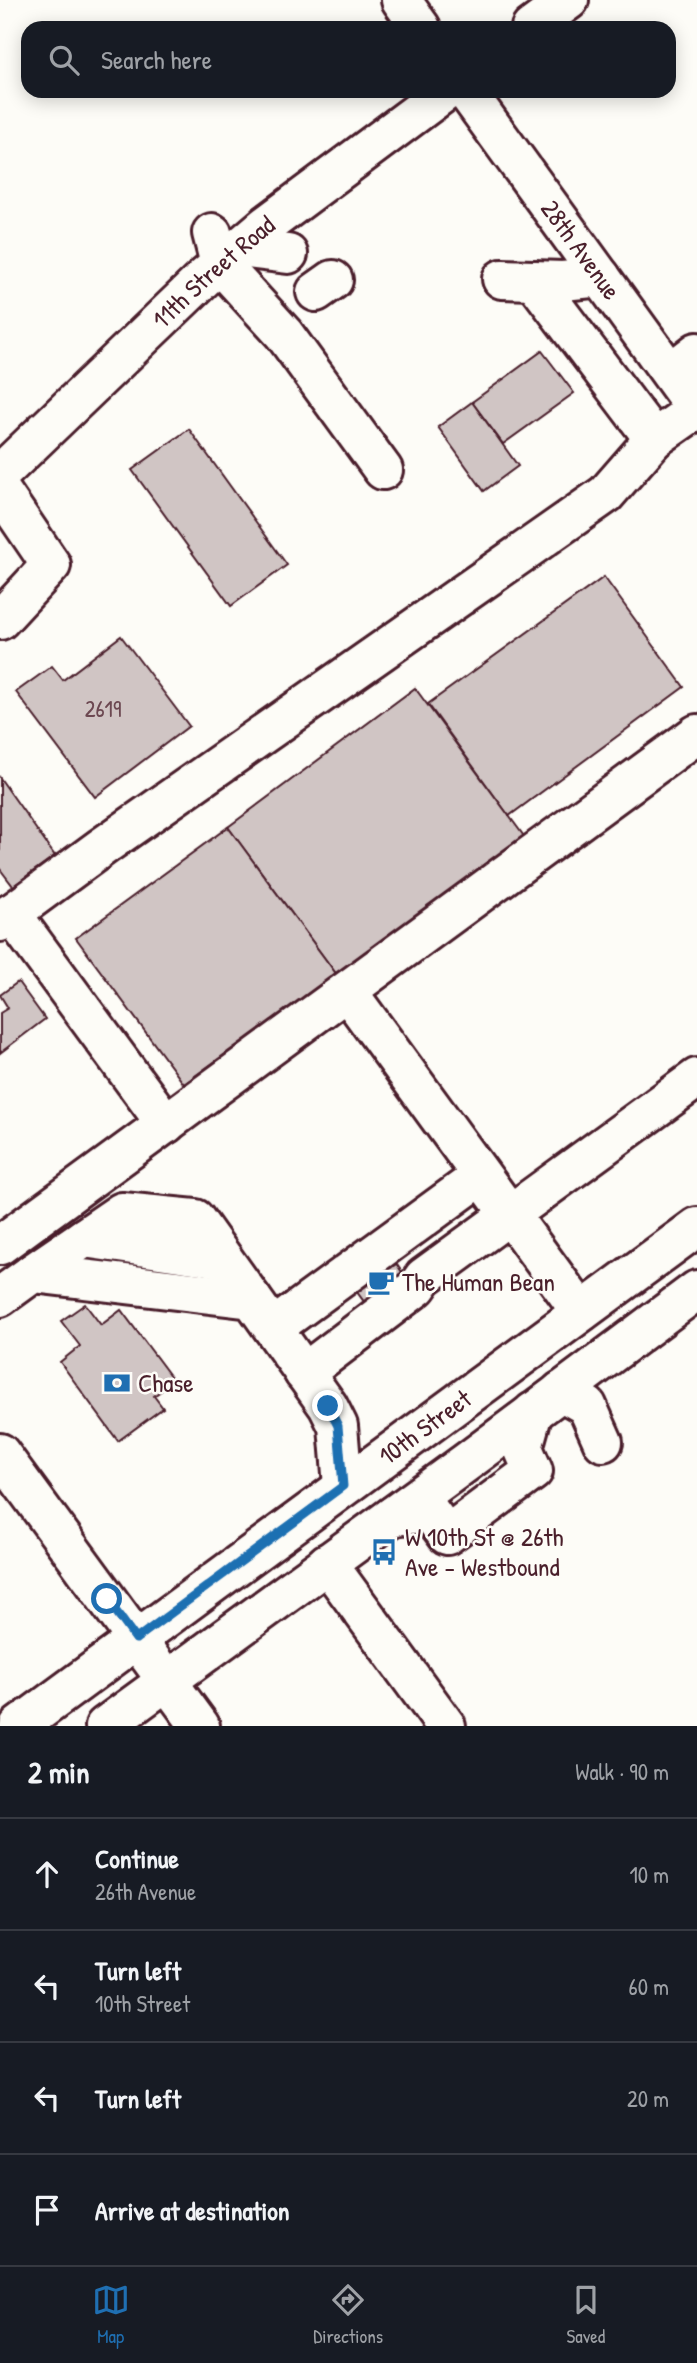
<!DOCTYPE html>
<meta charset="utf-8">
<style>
:root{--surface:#171b24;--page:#20242c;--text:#f1f3f6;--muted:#9ea1a6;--line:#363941;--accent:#1f6fb2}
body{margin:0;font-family:"Patrick Hand",sans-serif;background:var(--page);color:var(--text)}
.stop{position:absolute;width:21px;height:21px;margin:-16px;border:5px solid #1f6fb2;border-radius:50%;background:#fff}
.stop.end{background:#1f6fb2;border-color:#fff;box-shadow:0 2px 7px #0008}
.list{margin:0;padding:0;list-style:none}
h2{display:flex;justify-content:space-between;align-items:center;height:91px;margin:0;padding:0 28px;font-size:30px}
h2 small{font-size:23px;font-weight:400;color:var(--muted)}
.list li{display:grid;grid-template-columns:46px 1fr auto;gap:21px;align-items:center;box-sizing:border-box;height:112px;padding:0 28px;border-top:2px solid var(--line)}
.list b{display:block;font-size:26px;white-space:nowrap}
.list p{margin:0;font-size:23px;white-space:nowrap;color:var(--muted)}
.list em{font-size:23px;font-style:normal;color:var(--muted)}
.icon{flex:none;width:38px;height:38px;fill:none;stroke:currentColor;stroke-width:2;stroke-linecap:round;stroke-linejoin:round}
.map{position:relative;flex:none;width:697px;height:1726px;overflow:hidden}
.search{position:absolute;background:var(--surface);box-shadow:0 4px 18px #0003;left:21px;right:21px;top:21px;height:77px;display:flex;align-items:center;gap:18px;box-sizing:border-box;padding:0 24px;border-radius:21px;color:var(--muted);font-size:26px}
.sheet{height:539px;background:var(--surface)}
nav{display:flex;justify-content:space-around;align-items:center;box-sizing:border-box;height:98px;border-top:2px solid var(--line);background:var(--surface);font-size:19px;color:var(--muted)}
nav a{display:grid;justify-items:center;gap:4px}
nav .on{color:var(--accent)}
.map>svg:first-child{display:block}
.building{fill:#d0c5c4;stroke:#4a1f2b;stroke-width:2}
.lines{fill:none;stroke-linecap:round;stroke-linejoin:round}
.minor-casing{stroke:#4a1f2b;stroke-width:44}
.major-casing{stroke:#4a1f2b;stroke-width:44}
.minor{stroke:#fdfcf7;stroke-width:38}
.major{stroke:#fdfcf7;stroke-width:38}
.route{stroke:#1f6fb2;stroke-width:9}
.labels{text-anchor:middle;stroke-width:5;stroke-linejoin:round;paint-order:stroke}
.number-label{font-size:23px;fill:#6c4851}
.street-label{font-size:26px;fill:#4a1f2b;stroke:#fdfcf7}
.poi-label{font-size:26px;fill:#4a1f2b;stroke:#fdfcf7;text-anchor:start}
</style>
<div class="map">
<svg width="697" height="1726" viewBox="0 0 697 1726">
<rect width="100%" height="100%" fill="#fdfcf7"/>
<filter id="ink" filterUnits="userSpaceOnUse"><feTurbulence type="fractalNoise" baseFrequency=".0143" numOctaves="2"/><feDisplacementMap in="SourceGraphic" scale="14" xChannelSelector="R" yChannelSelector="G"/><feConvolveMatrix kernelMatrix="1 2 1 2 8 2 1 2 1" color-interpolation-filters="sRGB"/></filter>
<g filter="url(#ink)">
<g class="building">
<path d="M542 351 574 393 503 444 472 402Z"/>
<path d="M472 402 518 466 484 491 438 427Z"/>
<path d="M189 429 287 565 231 606 132 470Z"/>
<path d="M604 577 684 687 509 816 428 704Z"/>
<path d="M121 636 189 726 95 797 16 692 52 666 63 680Z"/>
<path d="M415 688 526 839 337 975 228 827Z"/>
<path d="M0 778 55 856 13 886 0 869Z"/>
<path d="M228 827 337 975 184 1084 76 938Z"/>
<path d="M18 982 45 1019 0 1053V1013L8 1008 0 995Z"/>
<path d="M393 1259 404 1275 365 1303 354 1288Z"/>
<path d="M85 1304 101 1325 121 1310 174 1381 154 1396 163 1408 118 1441 60 1362 80 1346 61 1321Z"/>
</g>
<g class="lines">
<defs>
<g id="minor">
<path d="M401 0 421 28"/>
<path d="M531 28 569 0"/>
<path id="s1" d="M466 91 697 410"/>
<path d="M212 233 220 264 284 334 383 470"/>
<path d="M239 248 288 254"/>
<path d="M502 279 563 281 601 277"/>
<path d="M534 280 654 439"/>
<path d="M316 292 333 280"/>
<path d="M671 372 697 352"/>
<path id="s2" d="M0 474 204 278 265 226 446 91"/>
<path d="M0 490 51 565 0 620"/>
<path d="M11 913 166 1124"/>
<path d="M0 922 102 847 606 494 654 439 697 409"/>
<path d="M347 991 581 1312"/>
<path d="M84 1238 222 1258"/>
<path d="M0 1245 697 734"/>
<path d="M33 1273 122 1212 195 1219 252 1299"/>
<path d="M0 1297 33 1273 252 1299 328 1406 338 1426 343 1486"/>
<path d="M273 1328 481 1176"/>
<path d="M304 1373 417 1287 424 1277 697 1078"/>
<path d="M561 1391 587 1406 603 1442"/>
<path d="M0 1453 200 1726"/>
<path d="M393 1516 430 1512 447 1535 533 1471 523 1448 533 1412"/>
<path d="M327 1563 446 1726"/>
</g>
<g id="major">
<path id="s3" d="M19 1726 697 1227"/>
<path d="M105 1726 468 1461 697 1290"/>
</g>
</defs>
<use href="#minor" class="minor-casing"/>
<use href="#major" class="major-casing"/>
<use href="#minor" class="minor"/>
<use href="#major" class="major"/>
</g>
</g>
<g class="lines" filter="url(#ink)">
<path class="route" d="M107 1599 136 1639 343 1486 338 1426 328 1406"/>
</g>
<defs>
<symbol id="cafe-bare" viewBox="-9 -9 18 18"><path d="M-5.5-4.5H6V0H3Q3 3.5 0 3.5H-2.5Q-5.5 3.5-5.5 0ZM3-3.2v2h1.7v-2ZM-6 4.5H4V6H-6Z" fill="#1f6fb2" stroke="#fdfcf7" stroke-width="2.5" paint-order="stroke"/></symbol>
<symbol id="bank-bare" viewBox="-9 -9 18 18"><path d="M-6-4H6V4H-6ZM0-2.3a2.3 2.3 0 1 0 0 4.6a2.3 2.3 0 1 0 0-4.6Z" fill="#1f6fb2" stroke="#fdfcf7" stroke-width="2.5" paint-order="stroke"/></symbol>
<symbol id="bus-bare" viewBox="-9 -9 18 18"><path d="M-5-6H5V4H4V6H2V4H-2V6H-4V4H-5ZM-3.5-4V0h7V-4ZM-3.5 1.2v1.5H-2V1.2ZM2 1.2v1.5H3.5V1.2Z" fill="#1f6fb2" stroke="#fdfcf7" stroke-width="2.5" paint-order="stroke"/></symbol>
</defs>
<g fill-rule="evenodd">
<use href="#cafe-bare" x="362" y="1263" width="38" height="38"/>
<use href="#bank-bare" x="98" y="1364" width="38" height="38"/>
<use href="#bus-bare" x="365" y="1533" width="38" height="38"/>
</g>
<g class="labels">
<g class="number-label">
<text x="103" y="717">2619</text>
</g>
<g class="street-label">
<text dy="9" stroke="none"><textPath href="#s1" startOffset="196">28th Avenue</textPath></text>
<text dy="9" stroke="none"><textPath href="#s2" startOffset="294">11th Street Road</textPath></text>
<text dy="9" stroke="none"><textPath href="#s3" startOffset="504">10th Street</textPath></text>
</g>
<g class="poi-label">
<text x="402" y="1291">The Human Bean</text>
<text x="138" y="1392">Chase</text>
<text x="405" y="1546">W 10th St @ 26th<tspan x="405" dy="30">Ave - Westbound</tspan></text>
</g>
</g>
</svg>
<div class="stop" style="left:107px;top:1599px"></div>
<div class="stop end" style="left:328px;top:1406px"></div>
<div class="search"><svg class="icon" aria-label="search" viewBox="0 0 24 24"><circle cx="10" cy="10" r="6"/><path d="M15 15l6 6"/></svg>Search here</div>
</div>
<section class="sheet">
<h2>2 min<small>Walk · 90 m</small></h2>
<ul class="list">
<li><svg class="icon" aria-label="ahead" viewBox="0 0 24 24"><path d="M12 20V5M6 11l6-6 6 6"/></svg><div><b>Continue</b><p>26th Avenue</p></div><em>10 m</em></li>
<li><svg class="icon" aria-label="left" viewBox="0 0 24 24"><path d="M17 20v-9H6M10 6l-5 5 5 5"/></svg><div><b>Turn left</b><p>10th Street</p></div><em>60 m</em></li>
<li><svg class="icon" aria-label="left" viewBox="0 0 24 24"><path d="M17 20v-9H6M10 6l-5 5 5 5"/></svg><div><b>Turn left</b></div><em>20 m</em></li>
<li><svg class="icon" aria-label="arrive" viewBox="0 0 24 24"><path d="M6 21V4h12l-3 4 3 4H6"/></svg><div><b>Arrive at destination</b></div></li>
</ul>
</section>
<nav>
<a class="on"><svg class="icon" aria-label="map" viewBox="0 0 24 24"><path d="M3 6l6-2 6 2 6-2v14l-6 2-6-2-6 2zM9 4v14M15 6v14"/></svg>Map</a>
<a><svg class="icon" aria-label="directions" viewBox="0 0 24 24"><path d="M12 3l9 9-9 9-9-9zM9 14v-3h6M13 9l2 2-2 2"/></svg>Directions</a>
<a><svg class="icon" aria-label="saved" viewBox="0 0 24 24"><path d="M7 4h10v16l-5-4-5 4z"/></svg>Saved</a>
</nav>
